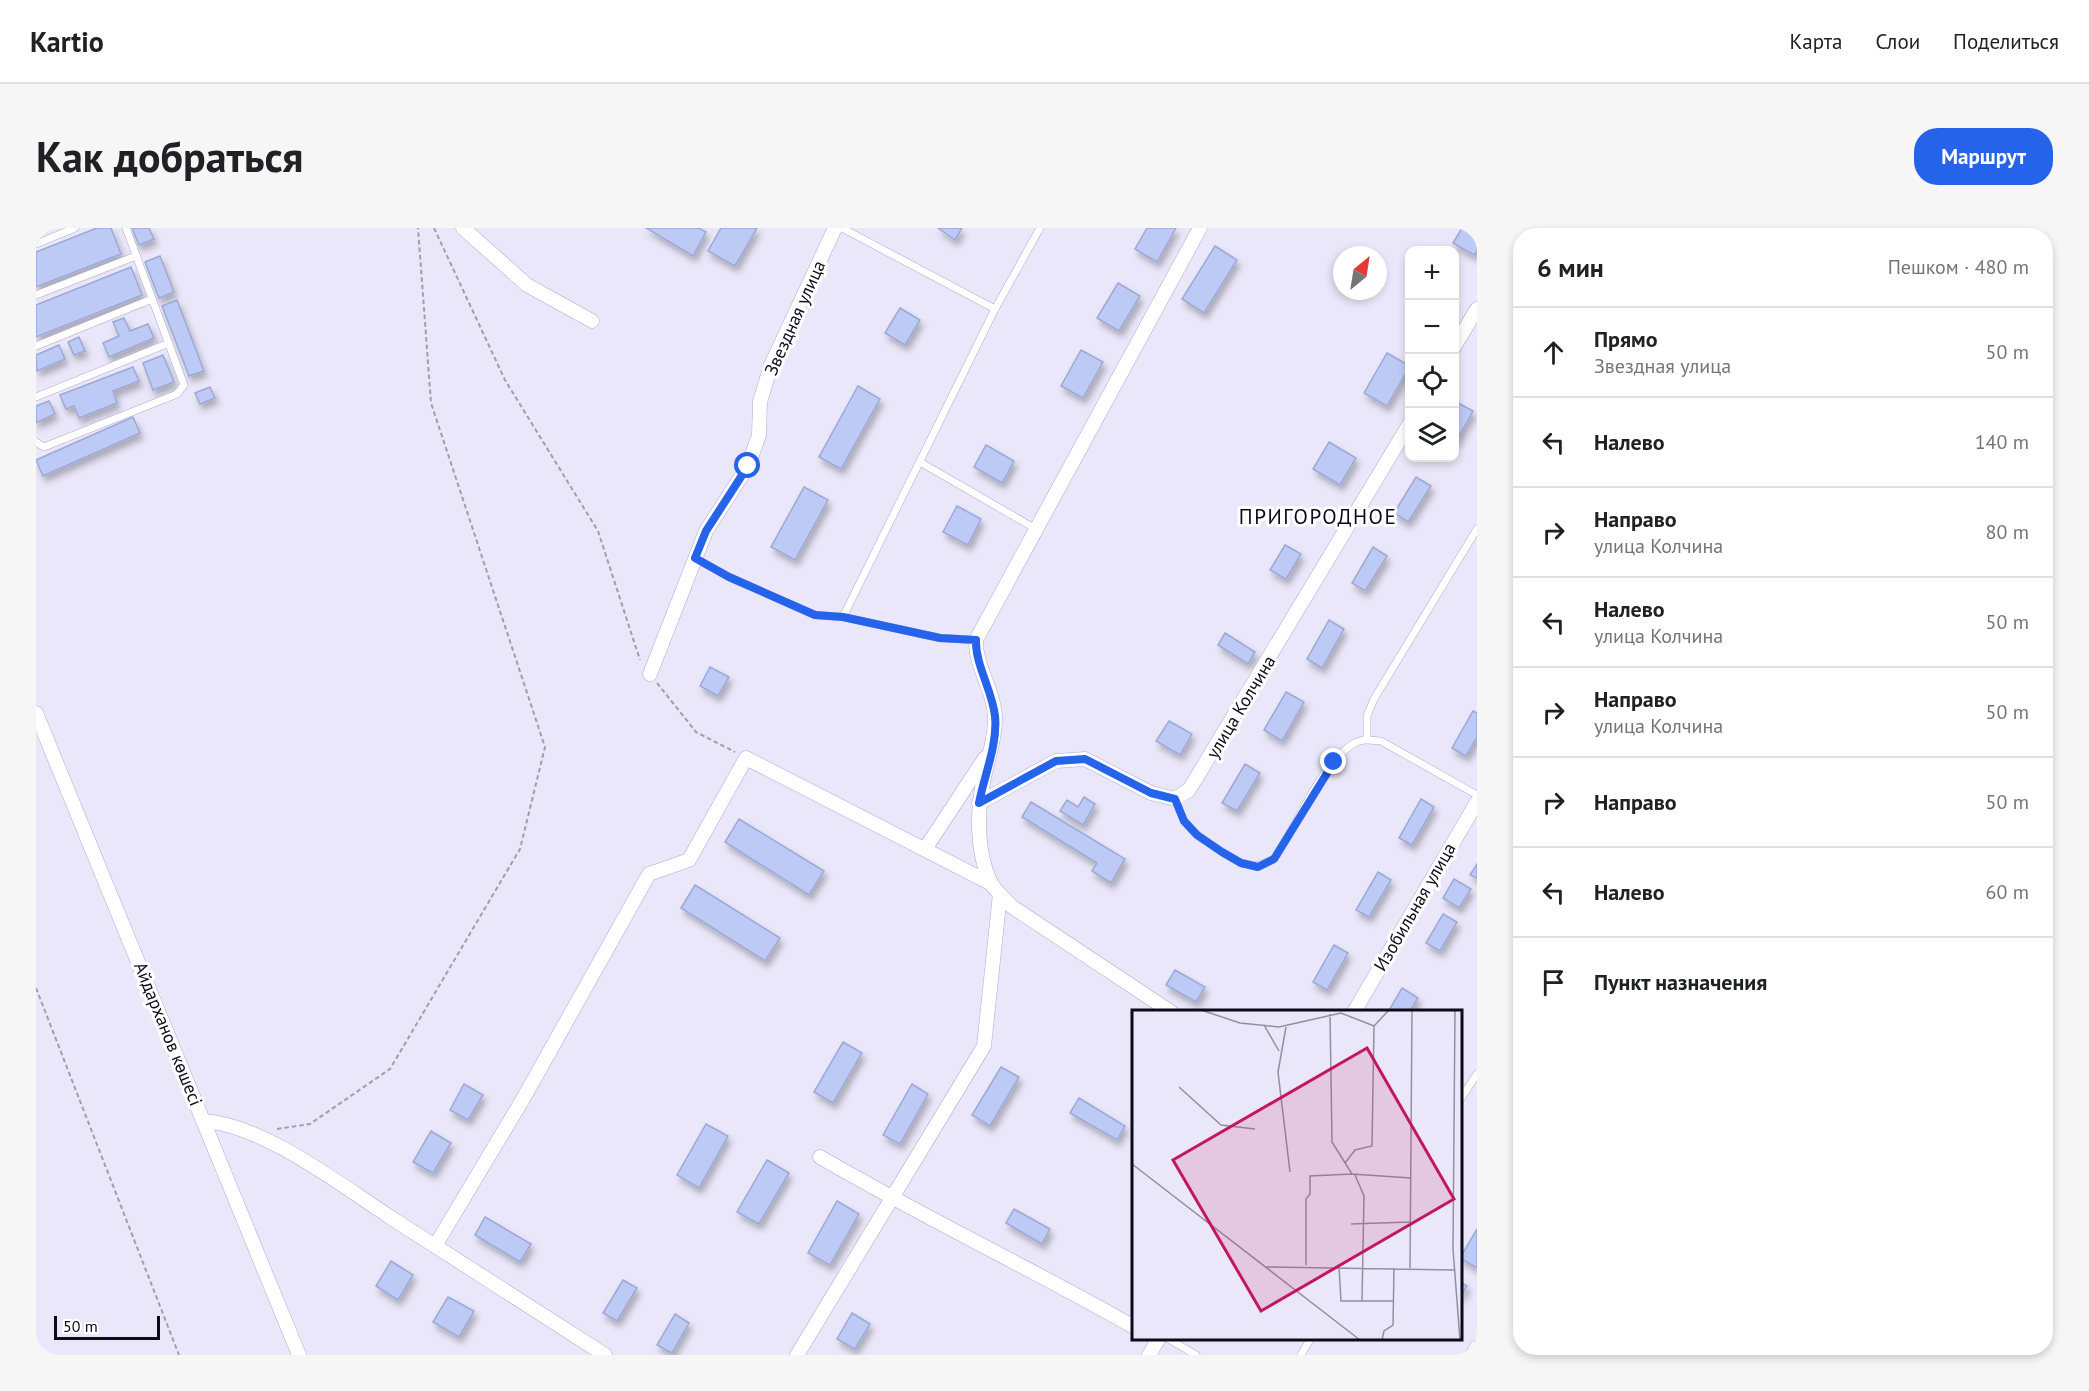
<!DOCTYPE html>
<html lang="ru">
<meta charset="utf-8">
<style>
:root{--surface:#fff;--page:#f6f6f6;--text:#202124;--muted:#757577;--line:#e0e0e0;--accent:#2563eb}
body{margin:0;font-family:"PT Sans",sans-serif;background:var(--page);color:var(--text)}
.controls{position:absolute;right:18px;top:18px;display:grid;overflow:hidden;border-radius:12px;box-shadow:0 3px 9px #0003}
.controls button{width:54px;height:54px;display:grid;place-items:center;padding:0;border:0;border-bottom:2px solid var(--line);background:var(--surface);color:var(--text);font:30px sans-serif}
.compass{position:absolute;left:1297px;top:18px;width:54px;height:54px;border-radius:50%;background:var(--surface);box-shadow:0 3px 9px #0003;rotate:30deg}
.scale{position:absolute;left:18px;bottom:15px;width:106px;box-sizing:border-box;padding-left:6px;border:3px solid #0d0a19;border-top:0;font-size:16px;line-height:21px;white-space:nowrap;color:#0d0a19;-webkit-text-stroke:4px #fff;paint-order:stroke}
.stop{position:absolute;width:18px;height:18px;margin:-14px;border:4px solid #2563eb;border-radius:50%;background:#fff}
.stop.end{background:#2563eb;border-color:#fff;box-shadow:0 2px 6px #0008}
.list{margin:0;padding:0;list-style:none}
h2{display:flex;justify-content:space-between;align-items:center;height:78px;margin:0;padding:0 24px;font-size:26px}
h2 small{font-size:20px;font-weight:400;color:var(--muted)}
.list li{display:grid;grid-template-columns:39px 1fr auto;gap:18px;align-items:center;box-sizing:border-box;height:90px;padding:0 24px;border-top:2px solid var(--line)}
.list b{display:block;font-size:22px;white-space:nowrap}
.list p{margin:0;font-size:20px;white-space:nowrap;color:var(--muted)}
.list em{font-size:20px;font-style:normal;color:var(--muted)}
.icon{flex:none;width:33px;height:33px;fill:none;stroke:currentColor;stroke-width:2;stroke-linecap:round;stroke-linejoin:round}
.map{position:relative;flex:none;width:1441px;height:1127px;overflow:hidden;border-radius:24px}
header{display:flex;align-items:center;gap:36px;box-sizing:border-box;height:84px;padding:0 30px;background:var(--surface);border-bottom:2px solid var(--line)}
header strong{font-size:28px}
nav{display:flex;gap:33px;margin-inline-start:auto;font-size:21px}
.intro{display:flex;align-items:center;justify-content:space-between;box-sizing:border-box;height:144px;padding:0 36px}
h1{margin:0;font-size:42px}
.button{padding:15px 27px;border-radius:24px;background:var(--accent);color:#fff;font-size:21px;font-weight:700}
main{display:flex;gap:36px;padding:0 36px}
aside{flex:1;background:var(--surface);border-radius:24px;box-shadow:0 3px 9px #0003}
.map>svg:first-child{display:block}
.building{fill:#bdcaf6;stroke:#9ca9d3;stroke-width:1.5;filter:url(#shadow)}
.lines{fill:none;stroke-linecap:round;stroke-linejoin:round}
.service-casing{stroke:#b0a9d6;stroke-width:8}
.minor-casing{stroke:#b0a9d6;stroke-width:15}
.path{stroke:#a09daf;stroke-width:2;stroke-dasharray:4.5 3;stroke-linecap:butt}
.service{stroke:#fff;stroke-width:7}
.minor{stroke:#fff;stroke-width:14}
.route{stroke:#2563eb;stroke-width:8}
.labels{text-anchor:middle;stroke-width:6;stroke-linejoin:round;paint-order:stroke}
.street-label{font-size:18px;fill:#0d0a19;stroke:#fff}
.quarter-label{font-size:21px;letter-spacing:1.5px;fill:#0d0a19;stroke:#fff}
.inset-road{fill:none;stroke:#928fa0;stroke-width:1.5}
.view{fill:#c2185b;fill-opacity:0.15;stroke:#c2185b;stroke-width:3}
.inset-edge{fill:none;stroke:#0d0a19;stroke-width:3}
</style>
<header>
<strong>Kartio</strong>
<nav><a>Карта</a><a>Слои</a><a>Поделиться</a></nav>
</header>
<div class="intro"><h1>Как добраться</h1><a class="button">Маршрут</a></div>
<main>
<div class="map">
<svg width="1441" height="1127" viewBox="0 0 1441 1127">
<defs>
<filter id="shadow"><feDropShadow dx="3" dy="5.5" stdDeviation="3" flood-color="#0004"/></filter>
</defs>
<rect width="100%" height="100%" fill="#eae7fa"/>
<g class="building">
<path d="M61 0H75L85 26 0 59V24Z"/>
<path d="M96 0H113L118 11 103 17Z"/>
<path d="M610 0H663L670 4 657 28Z"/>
<path d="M685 0H721L699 38 672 23Z"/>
<path d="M902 0H926L919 12Z"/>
<path d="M1111 0H1140L1121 34 1099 21Z"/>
<path d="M1426 0H1441V23L1438 27 1417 15Z"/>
<path d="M1179 18 1201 32 1168 85 1146 71Z"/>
<path d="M124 28 138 64 123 70 109 34Z"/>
<path d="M95 39 106 67 0 109V77Z"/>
<path d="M1082 55 1104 68 1083 103 1061 90Z"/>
<path d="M141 72 168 143 153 148 126 78Z"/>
<path d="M864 80 884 92 869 117 849 105Z"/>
<path d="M88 90 94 103 112 96 118 110 73 129 67 115 83 108 77 94Z"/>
<path d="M43 109 49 123 38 127 32 114Z"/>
<path d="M23 117 29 131 1 143 0 127Z"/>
<path d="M1045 122 1067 134 1047 170 1025 158Z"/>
<path d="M1351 125 1374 138 1351 178 1328 165Z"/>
<path d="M127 127 138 154 117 162 107 135Z"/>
<path d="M97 139 103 153 77 163 81 175 43 190 38 178 30 181 24 167Z"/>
<path d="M822 158 844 171 805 241 783 229Z"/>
<path d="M174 159 179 170 164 176 159 165Z"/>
<path d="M13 173 19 186 0 195V178Z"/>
<path d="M1422 175 1437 183 1418 217V182Z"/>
<path d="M97 189 104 205 7 248 0 232Z"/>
<path d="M1293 214 1320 230 1304 257 1277 241Z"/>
<path d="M950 217 978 233 966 255 938 239Z"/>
<path d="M1380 249 1395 258 1372 294 1358 285Z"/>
<path d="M768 259 792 272 759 332 735 319Z"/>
<path d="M921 278 945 291 932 317 907 304Z"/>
<path d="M1249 317 1265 326 1250 351 1234 342Z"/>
<path d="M1337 319 1351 328 1329 363 1316 355Z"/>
<path d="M1293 392 1308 401 1286 440 1271 431Z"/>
<path d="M1189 405 1219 424 1212 436 1182 417Z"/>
<path d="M674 439 693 449 682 468 664 458Z"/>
<path d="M1250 464 1268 474 1246 513 1228 502Z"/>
<path d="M1437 483 1441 485V509L1430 528 1416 520Z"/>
<path d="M1133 493 1156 506 1144 527 1120 513Z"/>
<path d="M1209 536 1224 545 1201 583 1186 575Z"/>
<path d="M1048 569 1059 576 1047 597 1024 583 1031 572 1042 579Z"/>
<path d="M1385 571 1398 579 1376 617 1363 610Z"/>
<path d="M995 574 1089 631 1075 655 1056 643 1061 635 986 589Z"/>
<path d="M703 591 788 643 773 667 689 614Z"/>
<path d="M1441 636V650L1434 647Z"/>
<path d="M1342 644 1355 652 1333 689 1320 682Z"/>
<path d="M1418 651 1435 661 1423 680 1407 670Z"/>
<path d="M659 657 744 710 729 733 645 680Z"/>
<path d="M1407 686 1421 694 1404 723 1390 715Z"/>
<path d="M1298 717 1312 725 1291 762 1277 754Z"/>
<path d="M1139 742 1169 759 1160 774 1130 757Z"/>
<path d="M1366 760 1382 770 1373 784H1352Z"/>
<path d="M807 814 826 825 797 875 778 864Z"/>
<path d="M965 839 983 849 954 898 936 887Z"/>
<path d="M428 856 447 867 432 892 414 882Z"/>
<path d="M876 856 892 866 864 916 847 907Z"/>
<path d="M1043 870 1089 898 1081 912 1034 885Z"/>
<path d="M670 896 692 908 663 960 641 947Z"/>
<path d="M395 903 415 915 397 945 377 934Z"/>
<path d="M731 932 753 945 723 996 701 984Z"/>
<path d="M801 973 823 986 794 1037 772 1025Z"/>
<path d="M978 981 1014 1001 1006 1016 970 995Z"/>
<path d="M449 989 495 1016 484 1034 439 1007Z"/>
<path d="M1441 1001V1040L1424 1030Z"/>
<path d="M355 1033 377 1047 362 1072 340 1058Z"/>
<path d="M587 1052 601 1060 581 1093 567 1085Z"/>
<path d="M1424 1054 1431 1058 1424 1069Z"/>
<path d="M412 1069 438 1083 423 1109 397 1094Z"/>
<path d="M816 1085 834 1096 819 1121 801 1111Z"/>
<path d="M639 1086 653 1095 636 1125 621 1117Z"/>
</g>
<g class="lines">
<defs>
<g id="service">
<path d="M806 0 959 81"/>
<path d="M0 16 39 0"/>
<path d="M0 67 100 28"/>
<path d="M0 118 116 71"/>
<path d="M0 169 133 115"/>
<path d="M0 214 8 219 141 166 148 157 90 0"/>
<path d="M884 234 1000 301"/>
<path d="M659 330 693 349 779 387 807 389 904 410 940 412"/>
<path d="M807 389 959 81 1004 0"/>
<path d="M1331 511V488L1338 471 1441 301"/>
<path d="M1139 571 1148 593 1161 607 1186 624 1205 635 1222 638 1238 631C1262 597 1283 538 1317 516 1326 510 1335 512 1345 513L1441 567"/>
<path d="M1424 872 1441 846"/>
<path d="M1131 1110 1160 1127"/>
<path d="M1265 1127 1275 1110"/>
</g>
<g id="minor">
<path d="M427 0 491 57 556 93"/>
<path d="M1418 119 1441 81"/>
<path d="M614 446 670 303 712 238 723 207 724 174 735 137 799 0"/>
<path d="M0 485 263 1127"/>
<path d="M943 575 1020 533 1049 531 1115 565 1139 571 1153 562 1374 195"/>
<path d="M889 621 949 530"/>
<path d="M1135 784 975 678C968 670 958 662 954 653 940 622 941 582 948 550 952 530 959 512 959 491 959 463 939 439 940 412L1164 0"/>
<path d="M1318 784 1441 574"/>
<path d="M168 893C228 897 306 958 357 991 428 1036 498 1082 569 1127"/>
<path d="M784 929C887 989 994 1040 1098 1099"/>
<path d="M399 1018 487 871 613 646 653 632 710 530 954 655"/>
<path d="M761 1127 948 818 964 666"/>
<path d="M1113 1127 1123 1110"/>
<path d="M1436 1127 1441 1119"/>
</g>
</defs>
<use href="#service" class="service-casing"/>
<use href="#minor" class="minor-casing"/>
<g class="path">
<path d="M398 0 469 152 562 303 604 432"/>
<path d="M621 455 660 504 699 524"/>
<path d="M0 760 143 1127"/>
<path d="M241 901 274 896 354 841 484 621 509 519 395 175 382 0"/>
</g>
<use href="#service" class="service"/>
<use href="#minor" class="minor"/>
</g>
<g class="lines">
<path class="route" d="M712 238 670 303 659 330 693 349 779 387 807 389 904 410 940 412C939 436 956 462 959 488 962 516 948 548 943 575L1020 533 1049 531 1115 565 1139 571 1148 593 1161 607 1186 624 1205 635 1222 639 1238 631 1298 534"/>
</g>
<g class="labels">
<g class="street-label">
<text transform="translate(759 90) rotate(-66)" y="6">Звездная улица</text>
<text transform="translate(1205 479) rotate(-59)" y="6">улица Колчина</text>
<text transform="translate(1379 679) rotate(-60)" y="6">Изобильная улица</text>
<text transform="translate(132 806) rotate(68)" y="6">Айдарханов көшесі</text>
</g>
<g class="quarter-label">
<text x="1282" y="296">ПРИГОРОДНОЕ</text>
</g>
</g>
<g transform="translate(1096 782)">
<rect width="330" height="330" fill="#eae7fa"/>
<path class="inset-road" d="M69 0 108 13 147 17 209 3 242 16M323 0 321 239 328 330M198 4 200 132 220 164 279 168M132 15 147 41M242 16 257 0M154 17 146 62 158 162M47 77 89 115 123 119M213 153 223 140 240 136 242 16M0 154 228 330M223 165 232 186 230 291M219 214 278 212M174 255V189L178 184V166L220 164M133 257 323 260M207 257 209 291H261M278 258 280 0M250 330 252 321 261 315 262 258"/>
<path class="view" d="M235 38 322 189 129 301 41 150Z"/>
<rect width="330" height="330" class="inset-edge"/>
</g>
</svg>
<div class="controls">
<button>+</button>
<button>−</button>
<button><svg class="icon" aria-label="locate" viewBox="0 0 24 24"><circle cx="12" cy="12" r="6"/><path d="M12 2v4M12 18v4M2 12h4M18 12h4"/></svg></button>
<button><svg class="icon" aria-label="layers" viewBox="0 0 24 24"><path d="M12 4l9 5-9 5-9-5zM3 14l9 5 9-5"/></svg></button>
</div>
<svg class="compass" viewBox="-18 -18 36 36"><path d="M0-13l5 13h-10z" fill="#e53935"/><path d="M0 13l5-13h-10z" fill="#757577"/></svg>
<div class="scale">50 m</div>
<div class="stop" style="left:712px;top:238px"></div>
<div class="stop end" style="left:1298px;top:534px"></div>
</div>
<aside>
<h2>6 мин<small>Пешком · 480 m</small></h2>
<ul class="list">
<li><svg class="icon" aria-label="ahead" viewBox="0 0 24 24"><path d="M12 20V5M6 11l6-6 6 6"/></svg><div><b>Прямо</b><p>Звездная улица</p></div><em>50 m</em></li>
<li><svg class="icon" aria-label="left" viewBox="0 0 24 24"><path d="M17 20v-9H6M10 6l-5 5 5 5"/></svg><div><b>Налево</b></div><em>140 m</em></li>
<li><svg class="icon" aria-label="right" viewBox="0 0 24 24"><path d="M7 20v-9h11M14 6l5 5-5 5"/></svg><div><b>Направо</b><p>улица Колчина</p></div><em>80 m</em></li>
<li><svg class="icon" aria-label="left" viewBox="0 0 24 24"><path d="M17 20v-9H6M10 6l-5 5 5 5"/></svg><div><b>Налево</b><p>улица Колчина</p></div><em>50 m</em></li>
<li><svg class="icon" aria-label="right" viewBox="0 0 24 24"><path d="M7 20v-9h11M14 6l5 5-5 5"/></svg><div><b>Направо</b><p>улица Колчина</p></div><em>50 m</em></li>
<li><svg class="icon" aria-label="right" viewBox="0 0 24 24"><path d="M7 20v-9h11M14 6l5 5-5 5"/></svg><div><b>Направо</b></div><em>50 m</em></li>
<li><svg class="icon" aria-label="left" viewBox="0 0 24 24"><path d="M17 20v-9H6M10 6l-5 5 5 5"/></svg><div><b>Налево</b></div><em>60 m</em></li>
<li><svg class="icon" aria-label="arrive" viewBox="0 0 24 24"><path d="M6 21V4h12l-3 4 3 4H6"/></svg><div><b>Пункт назначения</b></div></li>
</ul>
</aside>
</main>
